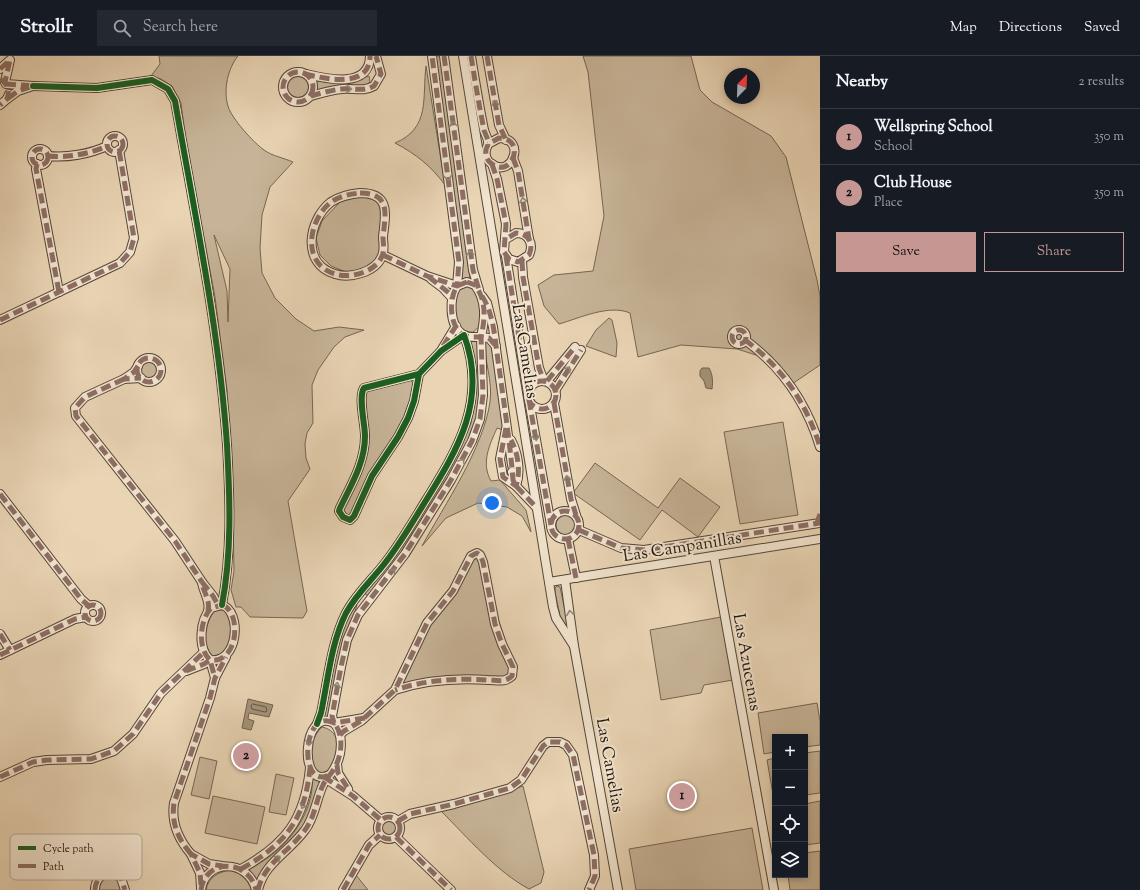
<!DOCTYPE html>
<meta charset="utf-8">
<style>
:root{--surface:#171b24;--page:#242831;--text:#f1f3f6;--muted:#9ea1a6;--line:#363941;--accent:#c59692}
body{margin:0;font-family:"Sorts Mill Goudy",serif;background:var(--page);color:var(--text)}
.controls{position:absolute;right:12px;bottom:12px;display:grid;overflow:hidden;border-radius:0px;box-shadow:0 2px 6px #0003}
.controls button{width:36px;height:36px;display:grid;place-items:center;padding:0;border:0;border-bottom:1px solid var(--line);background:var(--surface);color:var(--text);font:20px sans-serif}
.compass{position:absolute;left:724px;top:12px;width:36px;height:36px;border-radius:50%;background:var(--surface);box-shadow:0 2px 6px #0003;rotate:23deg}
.you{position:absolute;left:492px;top:447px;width:14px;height:14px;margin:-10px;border:3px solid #fff;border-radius:50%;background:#1a73e8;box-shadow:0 0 0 6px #1a73e833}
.badge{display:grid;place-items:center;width:26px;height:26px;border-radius:50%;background:var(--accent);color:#111;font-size:13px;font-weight:700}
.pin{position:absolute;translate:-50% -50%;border:2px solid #fff;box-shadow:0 1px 4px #0006}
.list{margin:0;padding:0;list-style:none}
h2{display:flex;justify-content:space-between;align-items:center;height:52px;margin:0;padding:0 16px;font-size:17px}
h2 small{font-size:13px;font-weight:400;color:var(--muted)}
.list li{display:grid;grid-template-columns:26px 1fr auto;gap:12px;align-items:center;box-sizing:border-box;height:56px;padding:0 16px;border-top:1px solid var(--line)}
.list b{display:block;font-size:15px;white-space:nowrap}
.list p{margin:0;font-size:13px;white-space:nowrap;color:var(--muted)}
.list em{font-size:13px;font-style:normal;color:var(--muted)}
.actions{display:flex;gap:8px;padding:12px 16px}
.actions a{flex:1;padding:9px 0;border:1px solid var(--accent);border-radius:0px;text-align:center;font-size:14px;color:var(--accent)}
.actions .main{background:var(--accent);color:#111}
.icon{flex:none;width:22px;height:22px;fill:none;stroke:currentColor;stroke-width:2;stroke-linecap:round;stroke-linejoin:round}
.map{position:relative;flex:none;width:820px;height:834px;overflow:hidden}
header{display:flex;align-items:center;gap:24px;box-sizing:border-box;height:56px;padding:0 20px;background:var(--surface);border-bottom:1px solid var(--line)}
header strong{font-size:19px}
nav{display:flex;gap:22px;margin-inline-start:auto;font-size:14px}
.search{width:280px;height:36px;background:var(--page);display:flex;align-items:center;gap:10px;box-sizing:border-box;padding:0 14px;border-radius:0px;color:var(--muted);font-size:15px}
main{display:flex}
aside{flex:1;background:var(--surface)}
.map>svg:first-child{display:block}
.green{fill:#c7b498;stroke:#746652;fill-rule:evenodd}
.water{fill:#a5947b;stroke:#70624f}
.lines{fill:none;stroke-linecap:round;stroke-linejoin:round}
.shore{stroke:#625644;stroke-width:1}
.minor-tunnel{stroke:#c1ae93;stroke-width:8;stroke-dasharray:8 4;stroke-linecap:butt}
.minor-casing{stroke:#524637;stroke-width:10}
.minor{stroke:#f1e3ce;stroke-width:8}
.quiet{stroke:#8d6e63;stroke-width:5;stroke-dasharray:10 5;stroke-linecap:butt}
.cycleway-casing{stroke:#f1e3ce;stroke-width:8}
.cycleway{stroke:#1b5e20;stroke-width:6}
.oneway{stroke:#938777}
.labels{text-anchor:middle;stroke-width:4;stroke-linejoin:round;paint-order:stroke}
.street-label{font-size:17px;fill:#20170d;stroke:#f1e3ce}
.key{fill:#f1e3ce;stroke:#b2a694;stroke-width:1}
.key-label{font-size:11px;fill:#20170d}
</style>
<header>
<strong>Strollr</strong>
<div class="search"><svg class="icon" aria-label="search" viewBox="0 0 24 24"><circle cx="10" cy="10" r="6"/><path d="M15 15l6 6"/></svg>Search here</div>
<nav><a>Map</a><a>Directions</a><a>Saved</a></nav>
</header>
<main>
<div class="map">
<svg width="820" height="834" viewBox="0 0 820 834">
<rect width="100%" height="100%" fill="#e9d4b4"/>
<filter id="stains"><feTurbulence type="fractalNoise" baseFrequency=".005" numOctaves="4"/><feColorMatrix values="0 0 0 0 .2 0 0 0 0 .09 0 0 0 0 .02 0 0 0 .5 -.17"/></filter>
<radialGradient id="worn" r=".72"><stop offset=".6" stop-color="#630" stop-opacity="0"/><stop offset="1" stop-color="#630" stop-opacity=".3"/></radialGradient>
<g class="green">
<path d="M159 0H238C228 12 223 34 228 50 231 62 254 87 264 94 272 100 284 102 293 106L270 131 262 159 260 192 262 217 275 242 296 263 314 275 339 271 364 274 345 281 334 291 318 314 312 329 313 367 307 377 305 388 306 402 310 413 288 445 307 555 303 562 250 561 241 551H236L231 534 234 515 232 404 227 334 215 241 186 85 181 47 172 30 161 23 151 20 160 8ZM214 179 230 213 228 266 227 235Z"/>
<path d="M435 0H440L470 223H461Z"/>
<path d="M583 0H691L700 34 712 46 771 80 786 101 817 224 820 240V309L792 328 759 300 737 293 681 289 638 301 630 257C609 248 580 262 559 268L544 250 538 229 554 219 593 215 604 160 588 16Z"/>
<path d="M426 10 445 129C431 110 416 98 395 87 431 72 422 41 426 10Z"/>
<circle cx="298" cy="32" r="12"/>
<path d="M369 20 370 25 368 29 316 36V25L341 27Z"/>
<path d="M355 141C374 141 377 144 387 159L379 201 372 209 358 214 346 216 331 210 320 199 316 182 322 165 340 146Z"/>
<path d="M463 230 473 231 482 252 480 270 472 277C452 273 455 250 457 235Z"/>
<path d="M609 262 612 264 617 287 616 301 586 290 596 274Z"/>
<path d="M469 284H478L481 346 474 374 455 411 409 488 369 539H366L365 535 460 391 471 367 475 343Z"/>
<path d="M485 285H489L492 290 504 370 503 374 497 372C489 390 481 407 491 425L500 424 526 454 531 476 522 460 507 451 478 447 446 462 422 490C445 448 483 393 490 346 493 325 484 305 485 285Z"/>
<circle cx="150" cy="313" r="10"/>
<path d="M409 323 414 328 407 358 352 460 345 459 343 454 369 379 364 340 367 335Z"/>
<path d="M783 366 798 459 740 468 724 376Z"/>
<path d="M595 407 658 452 680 422 720 451 698 481 662 454 640 484 573 437Z"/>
<circle cx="566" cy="469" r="10"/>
<path d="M477 497 512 607 509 623H472L395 634 422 576Z"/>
<path d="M557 530 560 531 569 574 560 560 555 536V532Z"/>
<path d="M357 549 353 561 331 664 322 663C329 631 336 573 357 549Z"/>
<path d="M215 554H226C238 566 230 586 224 599L213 601C199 589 205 568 215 554Z"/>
<path d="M721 561 733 624 704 629 701 637 661 644 650 574Z"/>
<path d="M817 647 820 665V689L805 691V681H775V696L764 698 758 657Z"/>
<path d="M322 671C349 676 337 717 320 718 317 715 312 711 311 708 308 696 313 679 322 671Z"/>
<path d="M820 695V737L805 739V697Z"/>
<path d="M200 701 217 705 209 743 191 739Z"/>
<path d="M775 702V744H774L767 704Z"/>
<path d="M276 718 294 722 286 759 269 756Z"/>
<path d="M312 720 320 723C316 744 308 766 294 782 280 796 263 806 256 826L246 814C281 800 316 760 312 720Z"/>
<path d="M523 730 544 816 541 827 529 833C497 816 467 781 441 755Z"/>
<path d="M213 740 265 751 257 788 205 777Z"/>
<path d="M820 745V787L805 789V748Z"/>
<circle cx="389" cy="772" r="7"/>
<path d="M752 772 763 834H636L629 793Z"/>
<path d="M820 795V834H790L788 819H805V797Z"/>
<path d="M230 814 245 820 253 834H206C208 821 219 816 230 814Z"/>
<path d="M108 819 119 823 122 834H99L100 826Z"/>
<path d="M356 819 368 834H348Z"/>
</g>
<g class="water">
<path d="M702 312H709C713 319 713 326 712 333L706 332 704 325 700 320V315Z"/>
<path d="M248 643 273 649 269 661 249 657 248 663 254 665 251 674 242 672Z"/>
</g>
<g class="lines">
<path class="shore" d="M253 648 266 651 267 655 265 656 252 653 251 650Z"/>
<path class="minor-tunnel" d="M507 410 509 417"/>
<defs>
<g id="minor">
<path d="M444 0 473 214 479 234"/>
<path d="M463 0 553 551 556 562 574 590"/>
<path d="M471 0C475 25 479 49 484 74 485 78 489 84 488 88 488 90 486 92 486 94 485 99 487 105 492 108 512 123 527 82 499 82L488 88"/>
<path d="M487 0 499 69 506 84"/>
<path d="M0 13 10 4 5 26"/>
<circle cx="298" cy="31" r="15"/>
<path d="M306 18C327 23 370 33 370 0"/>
<path d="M6 28 33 30 18 35 7 43"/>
<path d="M33 30 97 32 152 24 168 33 175 45C195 160 219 273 227 389 230 443 232 496 222 549"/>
<path d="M311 40C321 37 332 34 342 33 354 32 363 36 374 30L381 18 376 0"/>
<path d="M0 49 7 43 9 38"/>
<circle cx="115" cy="88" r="8"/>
<circle cx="40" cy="101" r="8"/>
<path d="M48 100C67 102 90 98 107 90"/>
<path d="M513 102 518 115 529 183"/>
<path d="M37 108 36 113 59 236"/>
<path d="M492 108 497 123 506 168 504 196 509 203 518 206 529 199C534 188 529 177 516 177L506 183"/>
<path d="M360 137C392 137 385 160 383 181 383 187 385 194 382 200 376 216 350 223 335 218 301 208 308 164 331 146 340 140 350 138 360 137Z"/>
<path d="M383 199 427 220 457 230 459 206 432 0"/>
<path d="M506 200 528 338"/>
<path d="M522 205 523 221 539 312 544 325"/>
<path d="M431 223 443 232 452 242"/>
<path d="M467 226 475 229C487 245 485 263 481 281 475 281 467 282 462 278 449 269 449 242 457 230Z"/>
<path d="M482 240 487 247 493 271 512 409"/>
<path d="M0 264 120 207 130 196 134 182 119 94"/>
<circle cx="739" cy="281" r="7"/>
<path d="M745 284C782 311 807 348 820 391"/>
<path d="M442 293 456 270"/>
<circle cx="149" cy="314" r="12"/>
<path d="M138 310 134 316 124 323 141 322"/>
<path d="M124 323 85 341 75 352 76 360 175 485 202 526"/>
<circle cx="542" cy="339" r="14"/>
<path d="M547 325 575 291"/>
<path d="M556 333 581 294"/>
<path d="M529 344 551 469"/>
<path d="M554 347 571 443 576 459"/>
<path d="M506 373 500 403 503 421 516 430C521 416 518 397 511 384"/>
<path d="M512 416 516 430 536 451"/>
<path d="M0 438 81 543 89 550"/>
<circle cx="565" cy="469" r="14"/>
<path d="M579 474 621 492 644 494 820 467"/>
<path d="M568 483 576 522"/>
<path d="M714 500 774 834"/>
<path d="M565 524 574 590 618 834"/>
<path d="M549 526 820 483"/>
<path d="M222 549C242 555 239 608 210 604 197 592 200 564 211 552Z"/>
<circle cx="93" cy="557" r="8"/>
<path d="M208 555C211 545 203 536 202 526L213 540 218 549"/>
<path d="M0 578 10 594"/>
<path d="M0 599 75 563 86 561"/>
<path d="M186 615 204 608 210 604 215 622"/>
<path d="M364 662 334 667 332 660 341 611 347 584 358 559 405 498 451 424 472 385 480 363 483 339 481 281 489 282 496 290"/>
<path d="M317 668 321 657C328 624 331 587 346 557 356 538 372 524 385 507 400 488 412 467 425 446 458 393 488 344 464 279L441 295 419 318 364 332C358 341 365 368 365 380 365 407 351 429 340 452L339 455 343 461 350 464 354 460 372 420 398 381 408 362 414 345 419 318"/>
<path d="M340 679 344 675 361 665 395 634 427 567 453 535 471 500 477 497 480 499 483 506 495 568 502 588 513 611 512 620C505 627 497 624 488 624 457 622 425 624 395 634"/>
<path d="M337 708 338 717 348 733"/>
<path d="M0 721 33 706 47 704 91 703 114 695 133 678 161 637 204 596"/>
<path d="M323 721 353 740 381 764"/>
<circle cx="389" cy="772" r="11"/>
<path d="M398 765 410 758 454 748 510 732 521 724 543 690 548 686H560L566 689 573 699 594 799 595 820 589 834"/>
<path d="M396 781 451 834"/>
<path d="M191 798C178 783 171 767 174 747L210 642 215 622 226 601"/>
<path d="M241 813C286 788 305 763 310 712"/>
<path d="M201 831 200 817 191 798 209 808 222 810"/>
<path d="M95 834C95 819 110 812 121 822L125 834"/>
<path d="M201 834C205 802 249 803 256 834"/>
<path d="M258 834C264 807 289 796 305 774 315 761 316 744 323 729 326 722 332 718 335 711 342 699 344 678 334 667 302 650 298 735 329 719"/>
<path d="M343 834 369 789 380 779"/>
</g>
</defs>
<use href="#minor" class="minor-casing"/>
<use href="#minor" class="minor"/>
<g class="quiet">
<path d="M444 0 473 214 479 234"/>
<path d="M471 0C475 25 479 49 484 74 485 78 489 84 488 88 488 90 486 92 486 94 485 99 487 105 492 108 512 123 527 82 499 82L488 88"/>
<path d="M487 0 499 69 506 84"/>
<path d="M0 13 10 4 5 26"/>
<circle cx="298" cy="31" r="15"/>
<path d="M305 18C326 23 370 33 370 0"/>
<path d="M0 23C8 28 10 35 7 43L0 49"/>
<path d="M6 28 33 30 18 35 7 43"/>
<path d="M311 40C321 37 332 34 342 33 354 32 363 36 374 30L381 18 376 0"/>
<circle cx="115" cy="88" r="8"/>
<circle cx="40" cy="101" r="8"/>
<path d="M48 100C67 102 90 98 107 90"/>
<path d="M513 102 518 115 529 183"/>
<path d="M37 108 36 113 59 236"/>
<path d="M492 108 497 123 506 168 504 196 509 203 518 206 529 199C534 188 529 177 516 177L506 183"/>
<path d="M360 137C392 137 385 160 383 181 383 187 385 194 382 200 376 216 350 223 335 218 301 208 308 164 331 146 340 140 350 138 360 137Z"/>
<path d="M383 199 427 220 457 230 459 206 432 0"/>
<path d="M506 200 528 338"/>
<path d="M522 205 523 221 539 312 544 325"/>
<path d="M429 221 449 237 452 242"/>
<path d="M467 226 475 229C487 245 485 263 481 281 475 281 467 282 462 278 449 269 449 242 457 230Z"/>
<path d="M482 240C495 260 495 288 499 311 504 348 510 386 513 424L516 430 536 451"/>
<path d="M0 264 120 207 130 196 134 182 119 94"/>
<circle cx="739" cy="281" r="7"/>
<path d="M745 284C782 311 807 348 820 391"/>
<path d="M443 290 456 270"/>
<circle cx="149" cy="314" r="12"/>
<path d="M138 310 134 316 124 323 141 322"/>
<path d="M124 323 85 341 75 352 76 360 175 485 202 526"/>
<circle cx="542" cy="339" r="14"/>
<path d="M547 325 575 291"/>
<path d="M556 333 581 294"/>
<path d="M529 344 551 469"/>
<path d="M554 347 571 443 576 459"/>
<path d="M506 372 500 403 503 421 516 430C521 415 518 397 511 384"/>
<path d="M0 438 81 543 89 550"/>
<circle cx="565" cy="469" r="14"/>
<path d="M817 467 820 458"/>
<path d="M579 474 621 492 644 494 820 467"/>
<path d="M568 483 576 522"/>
<path d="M222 549C242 555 239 608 210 604 197 592 200 564 211 552Z"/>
<circle cx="93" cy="557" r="8"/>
<path d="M208 555C211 545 203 536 202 526L213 540 218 549"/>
<path d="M0 578 10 594"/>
<path d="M0 599 75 563 86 561"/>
<path d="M186 615 204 608 210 604 215 622"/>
<path d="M365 662 334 667 332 660 341 611 347 584 358 559 405 498 451 424 472 385 480 363 483 339 481 281 489 282 496 290"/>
<path d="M340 679 344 675 361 665 395 634 427 567 453 535 471 500 477 497 480 499 483 506 495 568 502 588 513 611 512 620C505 627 497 624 488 624 457 622 425 624 395 634"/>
<path d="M337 709 338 717 349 734"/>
<path d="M0 721 33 706 47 704 91 703 114 695 133 678 161 637 204 596"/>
<path d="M324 721 353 740 381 764"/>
<circle cx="389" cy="772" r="11"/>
<path d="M398 765 410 758 454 748 510 732 521 724 543 690 548 686H560L566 689 573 699 594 799 595 820 589 834"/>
<path d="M396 781 451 834"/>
<path d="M191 798C178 783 171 767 174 747L210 642 215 622 226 601"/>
<path d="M241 813C286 788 305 763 310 712"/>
<path d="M201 829 200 817 191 798 209 808 223 810"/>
<path d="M95 834C95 819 110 812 121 822L125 834"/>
<path d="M201 834C205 802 249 803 256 834"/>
<path d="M258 834C264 807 289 796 305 774 315 761 316 744 323 729 326 722 332 718 335 711 342 699 344 678 334 667 302 650 298 735 329 719"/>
<path d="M343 834 369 789 380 779"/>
</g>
<defs>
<g id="cycleway">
<path d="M33 30 97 32 152 24 168 33 175 45C195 160 219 273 227 389 230 443 232 496 222 549"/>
<path d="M317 668 321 657C328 624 331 587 346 557 356 538 372 524 385 507 400 488 412 467 425 446 458 393 488 344 464 279L441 295 419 318 364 332C358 341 365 368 365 380 365 407 351 429 340 452L339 455 343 461 350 464 354 460 372 420 398 381 408 362 414 345 419 318"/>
</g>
</defs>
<use href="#cycleway" class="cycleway-casing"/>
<use href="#cycleway" class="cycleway"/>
</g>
<defs><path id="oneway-chevron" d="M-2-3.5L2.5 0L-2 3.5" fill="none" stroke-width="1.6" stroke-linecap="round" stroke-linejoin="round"/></defs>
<g class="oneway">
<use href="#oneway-chevron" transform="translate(349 33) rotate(3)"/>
<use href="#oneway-chevron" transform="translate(495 47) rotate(-100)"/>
<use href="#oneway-chevron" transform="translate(453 68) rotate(-98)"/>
<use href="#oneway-chevron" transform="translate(448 122) rotate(83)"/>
<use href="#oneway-chevron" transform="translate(523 144) rotate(-100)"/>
<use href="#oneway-chevron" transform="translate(470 197) rotate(-98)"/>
<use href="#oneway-chevron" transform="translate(568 313) rotate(-56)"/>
<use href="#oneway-chevron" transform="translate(536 382) rotate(80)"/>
<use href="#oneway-chevron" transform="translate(462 405) rotate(-62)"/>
<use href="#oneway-chevron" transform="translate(567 422) rotate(-100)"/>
<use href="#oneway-chevron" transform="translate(393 515) rotate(-51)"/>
<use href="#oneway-chevron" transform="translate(570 557) rotate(-98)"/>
<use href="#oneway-chevron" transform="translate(337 629) rotate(-79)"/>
<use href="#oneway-chevron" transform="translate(309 687) rotate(101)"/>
<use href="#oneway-chevron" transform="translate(303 750) rotate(111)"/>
<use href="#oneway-chevron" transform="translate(278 802) rotate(-42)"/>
</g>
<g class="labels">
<g class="street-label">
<text transform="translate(526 295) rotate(81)" y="6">Las Camelias</text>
<text transform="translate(682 490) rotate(-9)" y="6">Las Campanillas</text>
<text transform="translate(748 606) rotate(80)" y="6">Las Azucenas</text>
<text transform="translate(611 709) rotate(80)" y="6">Las Camelias</text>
</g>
</g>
<rect x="10" y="778" width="132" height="46" rx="6" class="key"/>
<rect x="18" y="790" width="18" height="4" fill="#1b5e20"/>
<rect x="18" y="808" width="18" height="4" fill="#8d6e63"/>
<g class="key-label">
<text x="43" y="796">Cycle path</text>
<text x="43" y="814">Path</text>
</g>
<rect width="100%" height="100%" filter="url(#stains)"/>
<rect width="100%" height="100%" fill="url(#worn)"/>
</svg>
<div class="controls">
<button>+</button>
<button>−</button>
<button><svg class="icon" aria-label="locate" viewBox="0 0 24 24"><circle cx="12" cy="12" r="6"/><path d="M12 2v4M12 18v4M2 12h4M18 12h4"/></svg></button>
<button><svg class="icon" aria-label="layers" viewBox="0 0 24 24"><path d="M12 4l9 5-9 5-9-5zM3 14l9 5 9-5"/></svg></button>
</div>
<svg class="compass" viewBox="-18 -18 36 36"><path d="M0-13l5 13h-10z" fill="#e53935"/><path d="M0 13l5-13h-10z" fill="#9ea1a6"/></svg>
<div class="you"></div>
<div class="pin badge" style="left:682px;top:740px">1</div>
<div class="pin badge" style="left:246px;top:700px">2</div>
</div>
<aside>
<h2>Nearby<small>2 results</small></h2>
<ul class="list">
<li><span class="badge">1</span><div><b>Wellspring School</b><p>School</p></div><em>350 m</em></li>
<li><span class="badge">2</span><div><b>Club House</b><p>Place</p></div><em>350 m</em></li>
</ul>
<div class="actions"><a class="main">Save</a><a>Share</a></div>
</aside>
</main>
